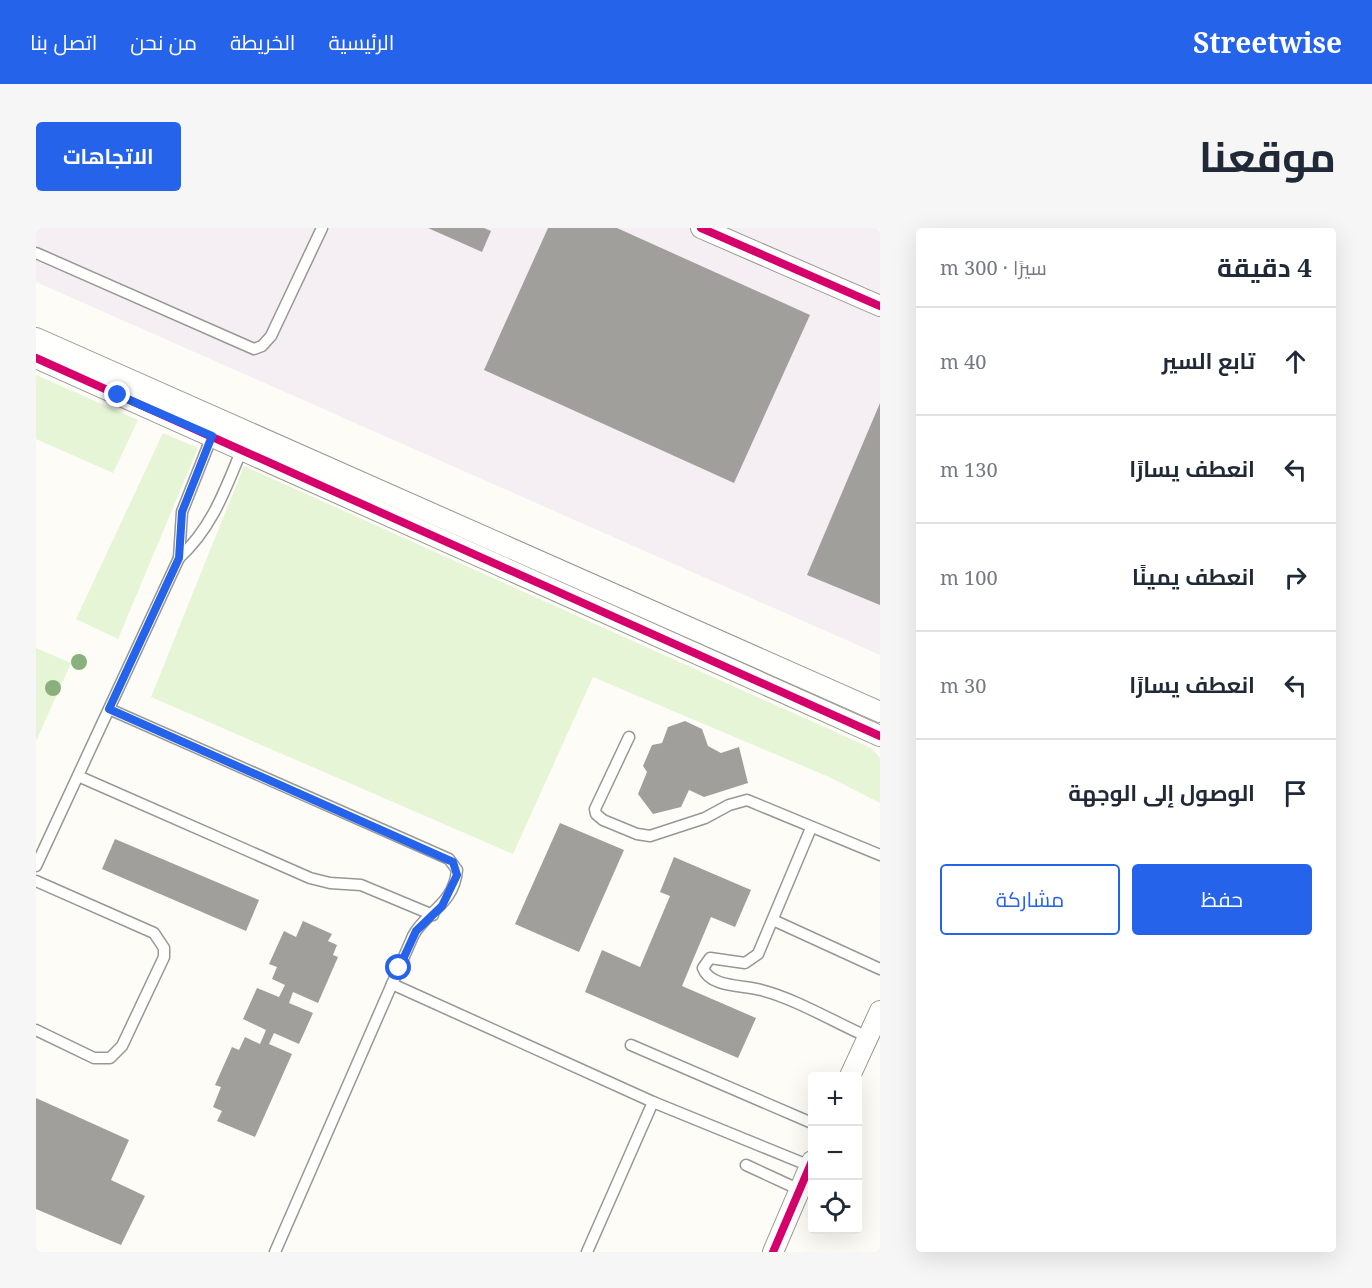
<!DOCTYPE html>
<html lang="ar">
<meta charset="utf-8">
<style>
:root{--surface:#fff;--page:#f6f6f7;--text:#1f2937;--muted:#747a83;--line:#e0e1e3;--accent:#2563eb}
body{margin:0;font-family:"Noto Serif",Cairo,serif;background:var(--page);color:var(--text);direction:rtl}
.controls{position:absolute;right:18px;bottom:18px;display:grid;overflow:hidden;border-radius:6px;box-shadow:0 6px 24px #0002}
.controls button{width:54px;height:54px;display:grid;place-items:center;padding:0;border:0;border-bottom:2px solid var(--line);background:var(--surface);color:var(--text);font:30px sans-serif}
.stop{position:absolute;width:18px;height:18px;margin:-14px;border:4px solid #2563eb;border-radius:50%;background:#fff}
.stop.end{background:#2563eb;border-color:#fff;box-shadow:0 2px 6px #0008}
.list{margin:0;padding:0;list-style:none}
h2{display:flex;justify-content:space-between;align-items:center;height:78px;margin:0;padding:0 24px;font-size:26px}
h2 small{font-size:20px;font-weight:400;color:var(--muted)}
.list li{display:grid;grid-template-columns:39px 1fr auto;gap:18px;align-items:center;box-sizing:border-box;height:108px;padding:0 24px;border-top:2px solid var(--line)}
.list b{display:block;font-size:22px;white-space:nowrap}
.list em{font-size:20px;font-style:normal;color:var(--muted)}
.actions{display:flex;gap:12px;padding:18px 24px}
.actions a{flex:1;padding:14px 0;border:2px solid var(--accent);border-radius:6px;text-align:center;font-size:21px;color:var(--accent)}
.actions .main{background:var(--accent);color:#fff}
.icon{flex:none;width:33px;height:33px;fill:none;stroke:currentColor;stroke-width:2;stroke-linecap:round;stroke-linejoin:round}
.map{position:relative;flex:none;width:844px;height:1024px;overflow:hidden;direction:ltr;border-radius:6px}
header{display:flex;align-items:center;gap:36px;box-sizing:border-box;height:84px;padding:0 30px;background:var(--accent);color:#fff}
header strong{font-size:28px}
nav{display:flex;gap:33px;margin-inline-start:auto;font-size:21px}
.intro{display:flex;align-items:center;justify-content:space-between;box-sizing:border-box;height:144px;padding:0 36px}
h1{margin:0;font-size:42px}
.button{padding:15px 27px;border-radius:6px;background:var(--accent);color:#fff;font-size:21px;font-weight:700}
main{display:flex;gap:36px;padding:0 36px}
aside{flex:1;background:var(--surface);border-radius:6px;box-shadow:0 6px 24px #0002}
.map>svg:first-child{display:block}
.industrial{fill:#f5eff3}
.green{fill:#e6f5d5}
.building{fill:#a19f9c}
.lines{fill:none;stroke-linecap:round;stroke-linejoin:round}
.lane-casing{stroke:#979795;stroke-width:13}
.street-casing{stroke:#979795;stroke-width:22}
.lane{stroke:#fffffe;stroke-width:10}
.street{stroke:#fffffe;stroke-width:20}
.cycleway-casing{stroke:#fff;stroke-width:11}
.cycleway{stroke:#d6006c;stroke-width:8}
.tree{fill:#89b07d}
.route{stroke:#2563eb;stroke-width:8}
</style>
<header>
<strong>Streetwise</strong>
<nav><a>الرئيسية</a><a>الخريطة</a><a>من نحن</a><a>اتصل بنا</a></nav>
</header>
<div class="intro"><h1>موقعنا</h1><a class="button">الاتجاهات</a></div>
<main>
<aside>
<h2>4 دقيقة<small>سيرًا · 300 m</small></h2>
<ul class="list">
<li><svg class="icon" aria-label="ahead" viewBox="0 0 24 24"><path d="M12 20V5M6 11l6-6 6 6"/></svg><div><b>تابع السير</b></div><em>40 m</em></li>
<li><svg class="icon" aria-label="left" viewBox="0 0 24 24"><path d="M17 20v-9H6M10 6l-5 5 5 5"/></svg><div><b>انعطف يسارًا</b></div><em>130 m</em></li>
<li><svg class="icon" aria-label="right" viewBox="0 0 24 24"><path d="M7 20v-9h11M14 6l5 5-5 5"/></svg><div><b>انعطف يمينًا</b></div><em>100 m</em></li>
<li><svg class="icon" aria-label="left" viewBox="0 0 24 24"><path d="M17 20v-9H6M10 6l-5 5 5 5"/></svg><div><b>انعطف يسارًا</b></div><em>30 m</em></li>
<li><svg class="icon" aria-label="arrive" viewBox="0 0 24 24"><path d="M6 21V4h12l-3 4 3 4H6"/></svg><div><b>الوصول إلى الوجهة</b></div></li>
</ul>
<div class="actions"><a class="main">حفظ</a><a>مشاركة</a></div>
</aside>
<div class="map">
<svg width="844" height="1024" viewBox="0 0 844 1024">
<rect width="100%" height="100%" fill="#fdfcf7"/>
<path class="industrial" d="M0 0H844V427L0 54Z"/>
<g class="green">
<path d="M0 147 102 192 77 245 0 211Z"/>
<path d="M127 205 162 220 82 411 40 391Z"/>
<path d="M208 238 835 520 844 530V575L793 549 557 449 477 626 115 469Z"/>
<path d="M0 420 35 435 0 513Z"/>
</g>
<g class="building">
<path d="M392 0H448L455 3 446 24Z"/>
<path d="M512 0H581L774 87 698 255 448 142Z"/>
<path d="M844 175V377L771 347Z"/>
<path d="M649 493 666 501 672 518 685 525 703 519 712 555 668 569 653 562 645 579 617 586 602 566 611 544 607 538 616 517 626 515 632 499Z"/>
<path d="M524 595 588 622 543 724 479 696Z"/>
<path d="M79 611 223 672 210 703 66 641Z"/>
<path d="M638 629 715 662 699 699 675 689 646 758 720 790 702 830 549 764 566 722 604 739 634 668 624 664Z"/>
<path d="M267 693 296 706 292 713 301 717 297 727 302 729 282 775 257 764 253 775 277 785 263 816 238 805 233 816 256 826 219 909 181 893 186 883 177 879 185 859 179 857 196 819 203 822 209 809 224 816 230 802 207 791 221 760 243 769 249 757 236 751 241 739 233 736 248 703 260 709Z"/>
<path d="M0 870 93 912 75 952 109 968 85 1017 0 981Z"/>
</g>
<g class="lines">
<defs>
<g id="lane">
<path d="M0 25 218 121 226 118 235 108 286 0"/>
<path d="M143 330 146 284 176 208"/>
<path d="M73 481 413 631 421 642C418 677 389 684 377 708L239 1024"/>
<path d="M593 509 559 581 560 586 567 592 601 606 614 608 669 590 693 577 711 572 844 627"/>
<path d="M42 548 274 650 294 655 325 657 397 687"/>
<path d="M775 600 722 726 709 735 674 730 667 740C674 760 709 757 725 762 758 770 800 795 832 809"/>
<path d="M0 638 143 330C176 300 189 262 206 221"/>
<path d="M0 653 118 705 128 720V729L86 818 74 830H58L0 802"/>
<path d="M737 692 844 741"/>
<path d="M356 756 617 874"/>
<path d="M595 817 776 895"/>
<path d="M710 937 764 962"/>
<path d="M551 1024 617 874 774 938"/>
</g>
<g id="street">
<path d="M665 0 844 78"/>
<path d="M0 110 844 484"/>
<path d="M0 130 844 508"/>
<path d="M814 848 844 783"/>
<path d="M737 1024 776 933"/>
</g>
</defs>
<use href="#lane" class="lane-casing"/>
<use href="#street" class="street-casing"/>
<use href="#lane" class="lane"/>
<use href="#street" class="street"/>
<defs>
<g id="cycleway">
<path d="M665 0 844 78"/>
<path d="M0 130 844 508"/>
<path d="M737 1024 776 933"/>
</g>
</defs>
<use href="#cycleway" class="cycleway-casing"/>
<use href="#cycleway" class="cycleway"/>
</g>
<g class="tree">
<circle cx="43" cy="434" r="8"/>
<circle cx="17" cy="460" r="8"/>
</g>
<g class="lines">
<path class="route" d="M82 167 176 208 146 284 143 330 73 481 417 634 421 647 406 678 380 703 363 740"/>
</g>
</svg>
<div class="controls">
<button>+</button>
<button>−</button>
<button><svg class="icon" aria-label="locate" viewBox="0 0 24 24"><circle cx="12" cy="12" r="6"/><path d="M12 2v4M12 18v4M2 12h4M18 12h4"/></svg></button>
</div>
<div class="stop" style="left:363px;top:740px"></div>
<div class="stop end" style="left:82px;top:167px"></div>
</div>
</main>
